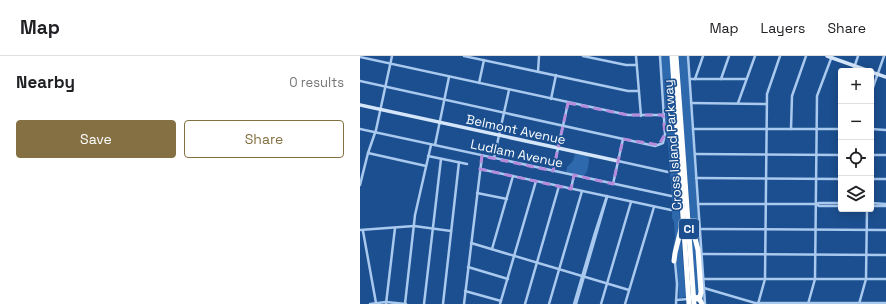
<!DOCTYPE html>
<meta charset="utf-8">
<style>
:root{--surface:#fff;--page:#f6f6f6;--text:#202124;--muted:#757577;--line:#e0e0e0;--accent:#847042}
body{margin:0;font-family:"Space Grotesk",sans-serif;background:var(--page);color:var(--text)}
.controls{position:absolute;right:12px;top:12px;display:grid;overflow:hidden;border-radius:4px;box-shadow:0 2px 10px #0003}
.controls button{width:36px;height:36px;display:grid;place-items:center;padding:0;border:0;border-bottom:1px solid var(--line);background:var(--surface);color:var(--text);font:20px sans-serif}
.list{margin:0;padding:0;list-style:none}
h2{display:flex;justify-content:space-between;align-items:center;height:52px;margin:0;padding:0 16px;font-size:17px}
h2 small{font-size:13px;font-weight:400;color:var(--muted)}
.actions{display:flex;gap:8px;padding:12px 16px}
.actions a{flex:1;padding:9px 0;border:1px solid var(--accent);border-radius:4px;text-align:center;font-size:14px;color:var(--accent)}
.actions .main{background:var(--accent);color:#fff}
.icon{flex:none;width:22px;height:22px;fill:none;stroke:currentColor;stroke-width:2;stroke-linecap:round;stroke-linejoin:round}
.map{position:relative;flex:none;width:526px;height:248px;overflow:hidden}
header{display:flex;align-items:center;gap:24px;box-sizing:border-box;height:56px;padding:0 20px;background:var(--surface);border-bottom:1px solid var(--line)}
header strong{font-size:19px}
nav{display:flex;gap:22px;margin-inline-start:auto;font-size:14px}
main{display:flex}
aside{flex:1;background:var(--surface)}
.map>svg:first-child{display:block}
.green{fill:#2e69ad}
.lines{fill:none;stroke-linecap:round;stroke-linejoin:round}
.street{stroke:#a9c9ee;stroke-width:2.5}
.secondary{stroke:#d6e6fa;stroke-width:3.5}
.highway{stroke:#fff;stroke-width:5}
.marked{fill:none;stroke:#b68bdc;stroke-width:3;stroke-dasharray:8 5;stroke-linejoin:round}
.labels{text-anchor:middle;stroke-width:3.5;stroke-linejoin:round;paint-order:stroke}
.shield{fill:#1b4f8f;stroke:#bbcadd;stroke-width:1}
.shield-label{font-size:12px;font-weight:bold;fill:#fff}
.street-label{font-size:13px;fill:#fff;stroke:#1b4f8f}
</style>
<header>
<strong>Map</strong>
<nav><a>Map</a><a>Layers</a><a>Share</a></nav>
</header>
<main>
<aside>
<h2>Nearby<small>0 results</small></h2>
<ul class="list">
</ul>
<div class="actions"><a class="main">Save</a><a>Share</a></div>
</aside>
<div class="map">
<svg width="526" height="248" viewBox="0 0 526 248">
<rect width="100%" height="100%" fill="#1b4f8f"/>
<g class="green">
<path d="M301 0H310L320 165V175L314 196 313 192 315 181 314 166 312 162V144L308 86 306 84 307 77Z"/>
<path d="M319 0H327L344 248 342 244 338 174 336 177 331 164 323 69Z"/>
<path d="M215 98 227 100 229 102C229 108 228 116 224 120L206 116 207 111 213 105Z"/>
<path d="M330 172C338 193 340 217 339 239L335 241Z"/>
<path d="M321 182 326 241 319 242 316 199Z"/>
</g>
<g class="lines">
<g class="street">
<path d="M104 0 268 35H279"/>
<path d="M223 0 266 9H277"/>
<path d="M276 0 281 60"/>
<path d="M328 0 345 248"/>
<path d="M0 1 268 59H303"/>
<path d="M493 15 498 0"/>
<path d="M178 16 179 0"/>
<path d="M330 23H386"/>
<path d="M335 23 343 0"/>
<path d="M361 23 369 0"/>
<path d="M0 25 295 90 303 87 305 78 300 0"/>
<path d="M119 27 124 4"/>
<path d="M511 37 524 0"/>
<path d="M191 43 196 19"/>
<path d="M331 47 406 48"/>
<path d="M378 47 395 0"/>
<path d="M0 73 311 140"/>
<path d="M333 73H481"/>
<path d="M431 73 432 40 446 0"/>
<path d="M511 73 526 74"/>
<path d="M75 89 89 21"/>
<path d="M8 97 66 110"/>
<path d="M335 98 481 99"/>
<path d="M511 99H526"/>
<path d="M68 100 107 108"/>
<path d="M134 102 149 34"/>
<path d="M258 105 308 116"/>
<path d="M120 113 311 154"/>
<path d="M193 115 208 47"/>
<path d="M336 122 481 123"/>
<path d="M511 123H526"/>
<path d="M253 128 263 83"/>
<path d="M0 129 8 97 16 74 32 0"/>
<path d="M211 133 214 119"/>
<path d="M117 137 147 143"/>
<path d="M481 147H459L456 148 459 150H481"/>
<path d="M511 147 526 148"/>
<path d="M338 148H456"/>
<path d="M511 150H526"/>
<path d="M340 173 526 174"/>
<path d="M0 174 54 170 91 175"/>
<path d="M3 175 16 247"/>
<path d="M111 187 269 234"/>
<path d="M132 193 153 120"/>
<path d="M342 198 526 199"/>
<path d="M315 206 317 228 316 248"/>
<path d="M108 211 148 223"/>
<path d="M343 223H526"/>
<path d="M344 232 395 247H526"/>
<path d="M105 235 141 245"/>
<path d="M316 244 329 243"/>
<path d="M10 248 26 246 46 248"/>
<path d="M26 248 35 172"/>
<path d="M45 248 55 159 71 89"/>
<path d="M64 248 81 103"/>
<path d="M83 248 99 106"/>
<path d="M104 248 122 100"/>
<path d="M140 248 176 125"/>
<path d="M165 248 199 130"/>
<path d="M189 248 222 135"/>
<path d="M214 248 234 180 247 140"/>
<path d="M216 248 247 141"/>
<path d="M241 248 271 146"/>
<path d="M265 248 294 151"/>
<path d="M398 248 405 223 407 38 420 0"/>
<path d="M448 248 455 223 457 40 472 0"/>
<path d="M499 248 506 223 507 153"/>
</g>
<g class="secondary">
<path d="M467 0 509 15"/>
<path d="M511 16 526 21"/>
<path d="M0 49 258 105"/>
</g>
<g class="highway">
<path d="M312 0 329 248"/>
<path d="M316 0 334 248"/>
<path d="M331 166 338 194 341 236 340 241 335 242"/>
<path d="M314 205 315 197 321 173"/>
<path d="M335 242 340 244 342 248"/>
</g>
</g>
<path class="marked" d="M208 47 268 59H303L305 78 299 89 263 83 253 128 214 119 211 133 120 113 122 100 193 115Z"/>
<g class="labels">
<rect class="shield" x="319" y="163" width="20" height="20" rx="3"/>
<g class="shield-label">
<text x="329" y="177">CI</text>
</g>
<g class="street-label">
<text transform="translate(156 73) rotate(12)" y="5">Belmont Avenue</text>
<text transform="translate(312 89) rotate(-94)" y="5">Cross Island Parkway</text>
<text transform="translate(157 97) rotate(12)" y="5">Ludlam Avenue</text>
</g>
</g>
</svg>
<div class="controls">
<button>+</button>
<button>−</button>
<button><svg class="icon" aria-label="locate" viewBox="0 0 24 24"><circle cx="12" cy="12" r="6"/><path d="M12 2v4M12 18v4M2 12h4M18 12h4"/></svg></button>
<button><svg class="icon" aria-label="layers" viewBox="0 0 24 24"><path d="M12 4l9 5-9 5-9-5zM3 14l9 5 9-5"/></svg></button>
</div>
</div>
</main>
